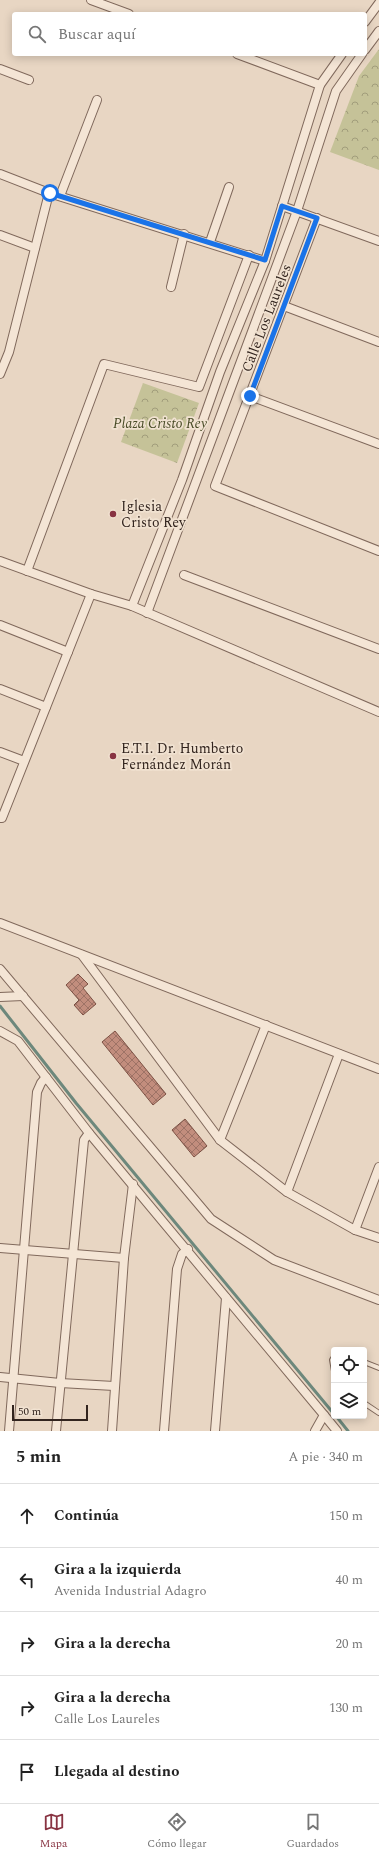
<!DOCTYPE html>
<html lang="es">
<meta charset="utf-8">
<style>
:root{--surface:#fff;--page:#f2f2f2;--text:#222;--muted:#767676;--line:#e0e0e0;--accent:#883342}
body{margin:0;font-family:Spectral,serif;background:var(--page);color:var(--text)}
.controls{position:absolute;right:12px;bottom:12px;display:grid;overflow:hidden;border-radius:4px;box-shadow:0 2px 10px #0003}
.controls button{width:36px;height:36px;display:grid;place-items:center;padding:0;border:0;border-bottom:1px solid var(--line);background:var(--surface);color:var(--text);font:20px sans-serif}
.scale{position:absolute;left:12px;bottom:10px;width:76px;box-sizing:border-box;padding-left:4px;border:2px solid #32241e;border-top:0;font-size:11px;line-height:14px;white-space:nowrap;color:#32241e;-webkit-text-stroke:3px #f1e2d1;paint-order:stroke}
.stop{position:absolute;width:12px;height:12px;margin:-9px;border:3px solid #1a73e8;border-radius:50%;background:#fff}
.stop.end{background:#1a73e8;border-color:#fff;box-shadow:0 1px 4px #0008}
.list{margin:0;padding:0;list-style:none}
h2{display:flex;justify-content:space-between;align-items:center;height:52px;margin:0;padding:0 16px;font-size:17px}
h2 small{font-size:13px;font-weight:400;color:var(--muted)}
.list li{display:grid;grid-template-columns:26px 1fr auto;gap:12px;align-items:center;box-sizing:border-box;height:64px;padding:0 16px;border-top:1px solid var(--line)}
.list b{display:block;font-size:15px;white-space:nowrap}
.list p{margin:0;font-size:13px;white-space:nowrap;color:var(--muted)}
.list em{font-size:13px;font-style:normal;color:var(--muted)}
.icon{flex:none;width:22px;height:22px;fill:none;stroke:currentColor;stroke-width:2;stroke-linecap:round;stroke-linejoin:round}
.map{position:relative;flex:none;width:379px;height:1431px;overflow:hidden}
.search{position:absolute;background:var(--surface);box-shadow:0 2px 10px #0003;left:12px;right:12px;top:12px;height:44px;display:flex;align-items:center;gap:10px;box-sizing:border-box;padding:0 14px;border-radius:4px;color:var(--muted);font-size:15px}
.sheet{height:372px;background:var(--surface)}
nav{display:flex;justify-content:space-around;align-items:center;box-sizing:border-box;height:56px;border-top:1px solid var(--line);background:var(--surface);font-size:11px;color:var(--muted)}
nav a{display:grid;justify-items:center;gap:2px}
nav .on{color:var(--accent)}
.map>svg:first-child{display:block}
.park{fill:url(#park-crowns)}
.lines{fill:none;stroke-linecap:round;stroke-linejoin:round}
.stream{stroke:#6d887c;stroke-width:3}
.building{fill:url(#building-cross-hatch);stroke:#7c5144}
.lane-casing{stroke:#80695c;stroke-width:6}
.street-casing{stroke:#80695c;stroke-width:10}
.lane{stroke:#f4e5d5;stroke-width:4}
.street{stroke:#f4e5d5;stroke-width:8}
.route{stroke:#1a73e8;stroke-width:5}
.poi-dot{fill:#883342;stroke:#f1e2d1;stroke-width:1.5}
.labels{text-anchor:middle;stroke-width:3.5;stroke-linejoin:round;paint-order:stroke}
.street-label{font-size:14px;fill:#32241e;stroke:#f1e2d1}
.park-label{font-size:14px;font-style:italic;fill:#494c27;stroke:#f1e2d1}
.poi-label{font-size:14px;fill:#32241e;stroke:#f1e2d1;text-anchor:start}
</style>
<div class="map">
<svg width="379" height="1431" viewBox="0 0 379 1431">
<defs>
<pattern id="park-crowns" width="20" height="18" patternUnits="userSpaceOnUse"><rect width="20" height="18" fill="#c5c298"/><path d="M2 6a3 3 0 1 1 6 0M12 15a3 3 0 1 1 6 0" fill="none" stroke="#a19d7b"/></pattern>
<pattern id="building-cross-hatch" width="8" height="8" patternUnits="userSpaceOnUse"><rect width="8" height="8" fill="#c28d7d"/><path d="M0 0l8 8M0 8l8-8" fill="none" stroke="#9e7366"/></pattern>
</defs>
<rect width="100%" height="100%" fill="#e8d6c3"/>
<g class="park">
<path d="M379 49V170L330 152 359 76Z"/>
<path d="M143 383 199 403 177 463 121 442Z"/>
</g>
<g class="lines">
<g class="stream">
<path d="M0 1006 76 1103 334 1414"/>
<path d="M336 1416 348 1431"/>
</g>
</g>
<g class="building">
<path d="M78 974 88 984 83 988 96 1004 83 1015 74 1005 79 1000 66 985Z"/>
<path d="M115 1031 166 1094 153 1105 102 1042Z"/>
<path d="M185 1119 207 1146 194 1157 172 1130Z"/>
</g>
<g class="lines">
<defs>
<g id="lane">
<path d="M334 1357 332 1360 334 1371"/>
<path d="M364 1362 379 1368"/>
<path d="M364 1403 379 1413"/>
</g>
<g id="street">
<path d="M91 0 129 14"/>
<path d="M365 22 379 3"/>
<path d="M365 50 379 31"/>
<path d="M237 54 320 85"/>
<path d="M0 69 29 80"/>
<path d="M0 174 49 193 265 261"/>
<path d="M60 196 97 100"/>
<path d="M282 206 379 241"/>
<path d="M317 218 215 486 379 551"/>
<path d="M0 235 35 248"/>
<path d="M210 242 229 187"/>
<path d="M171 287 184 234"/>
<path d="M284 306 379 342"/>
<path d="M0 374 9 352 49 193"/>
<path d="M250 396 379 444"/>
<path d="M0 561 91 594 132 606 379 712"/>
<path d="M27 571 104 364 199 387 249 255"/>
<path d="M184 575 379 649"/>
<path d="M132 606 182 480 220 372 265 261 320 85 342 54"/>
<path d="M147 613 297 211 336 91 362 54"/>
<path d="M0 625 68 652"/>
<path d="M0 689 46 707"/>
<path d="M0 752 24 761"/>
<path d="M0 818H2L91 594"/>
<path d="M0 923 379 1069"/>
<path d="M82 955 220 1140 287 1192 355 1230 379 1238"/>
<path d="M0 969 211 1219 274 1260 379 1300"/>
<path d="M0 997 23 996"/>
<path d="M0 1031 18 1041 89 1133 324 1415 315 1431"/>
<path d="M220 1140 266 1025"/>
<path d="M287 1192 339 1054"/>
<path d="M355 1230 379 1167"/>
<path d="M0 1248 124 1258"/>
<path d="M0 1377 60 1383 114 1386"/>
<path d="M324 1415 337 1431"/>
<path d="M9 1431 37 1092 41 1083 46 1077"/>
<path d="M56 1431 84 1140 89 1133"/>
<path d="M112 1431 124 1258 133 1184"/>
<path d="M164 1431 177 1269 182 1254 188 1249"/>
<path d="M215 1431 226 1298"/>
</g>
</defs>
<use href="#lane" class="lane-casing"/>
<use href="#street" class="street-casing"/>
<use href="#lane" class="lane"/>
<use href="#street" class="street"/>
</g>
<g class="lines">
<path class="route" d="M50 193 265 260 282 206 317 218 250 396"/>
</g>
<g class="poi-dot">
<circle cx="113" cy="514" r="4"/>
<circle cx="113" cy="756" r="4"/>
</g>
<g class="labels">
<g class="street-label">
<text transform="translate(266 318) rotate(-69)" y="5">Calle Los Laureles</text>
</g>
<g class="park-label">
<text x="160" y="428">Plaza Cristo Rey</text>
</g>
<g class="poi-label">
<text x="121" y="511">Iglesia<tspan x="121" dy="16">Cristo Rey</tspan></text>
<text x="121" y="753">E.T.I. Dr. Humberto<tspan x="121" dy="16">Fernández Morán</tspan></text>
</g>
</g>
</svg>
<div class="controls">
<button><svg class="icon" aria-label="locate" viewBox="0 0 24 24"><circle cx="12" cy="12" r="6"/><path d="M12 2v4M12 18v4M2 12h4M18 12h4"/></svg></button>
<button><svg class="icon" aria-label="layers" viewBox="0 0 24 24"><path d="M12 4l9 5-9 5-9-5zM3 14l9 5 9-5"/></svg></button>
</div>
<div class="scale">50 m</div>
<div class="stop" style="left:50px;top:193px"></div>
<div class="stop end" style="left:250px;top:396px"></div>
<div class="search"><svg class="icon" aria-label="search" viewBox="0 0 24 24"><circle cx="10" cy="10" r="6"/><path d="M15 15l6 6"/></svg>Buscar aquí</div>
</div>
<section class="sheet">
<h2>5 min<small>A pie · 340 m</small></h2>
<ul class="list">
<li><svg class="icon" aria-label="ahead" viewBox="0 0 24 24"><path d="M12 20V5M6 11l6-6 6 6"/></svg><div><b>Continúa</b></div><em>150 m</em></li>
<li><svg class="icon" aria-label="left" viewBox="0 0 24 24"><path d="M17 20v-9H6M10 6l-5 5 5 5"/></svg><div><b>Gira a la izquierda</b><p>Avenida Industrial Adagro</p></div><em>40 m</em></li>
<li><svg class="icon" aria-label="right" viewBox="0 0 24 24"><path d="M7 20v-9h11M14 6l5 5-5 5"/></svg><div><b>Gira a la derecha</b></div><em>20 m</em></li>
<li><svg class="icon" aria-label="right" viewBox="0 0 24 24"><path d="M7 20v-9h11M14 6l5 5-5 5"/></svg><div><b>Gira a la derecha</b><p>Calle Los Laureles</p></div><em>130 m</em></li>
<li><svg class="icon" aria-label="arrive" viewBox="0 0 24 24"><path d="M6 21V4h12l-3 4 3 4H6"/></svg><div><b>Llegada al destino</b></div></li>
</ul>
</section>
<nav>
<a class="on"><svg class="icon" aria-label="map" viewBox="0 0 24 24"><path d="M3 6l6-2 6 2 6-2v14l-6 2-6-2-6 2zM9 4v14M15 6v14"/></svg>Mapa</a>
<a><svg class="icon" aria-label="directions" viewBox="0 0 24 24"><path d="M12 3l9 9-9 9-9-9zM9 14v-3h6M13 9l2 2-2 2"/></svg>Cómo llegar</a>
<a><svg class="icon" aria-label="saved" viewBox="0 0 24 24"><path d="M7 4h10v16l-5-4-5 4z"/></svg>Guardados</a>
</nav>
